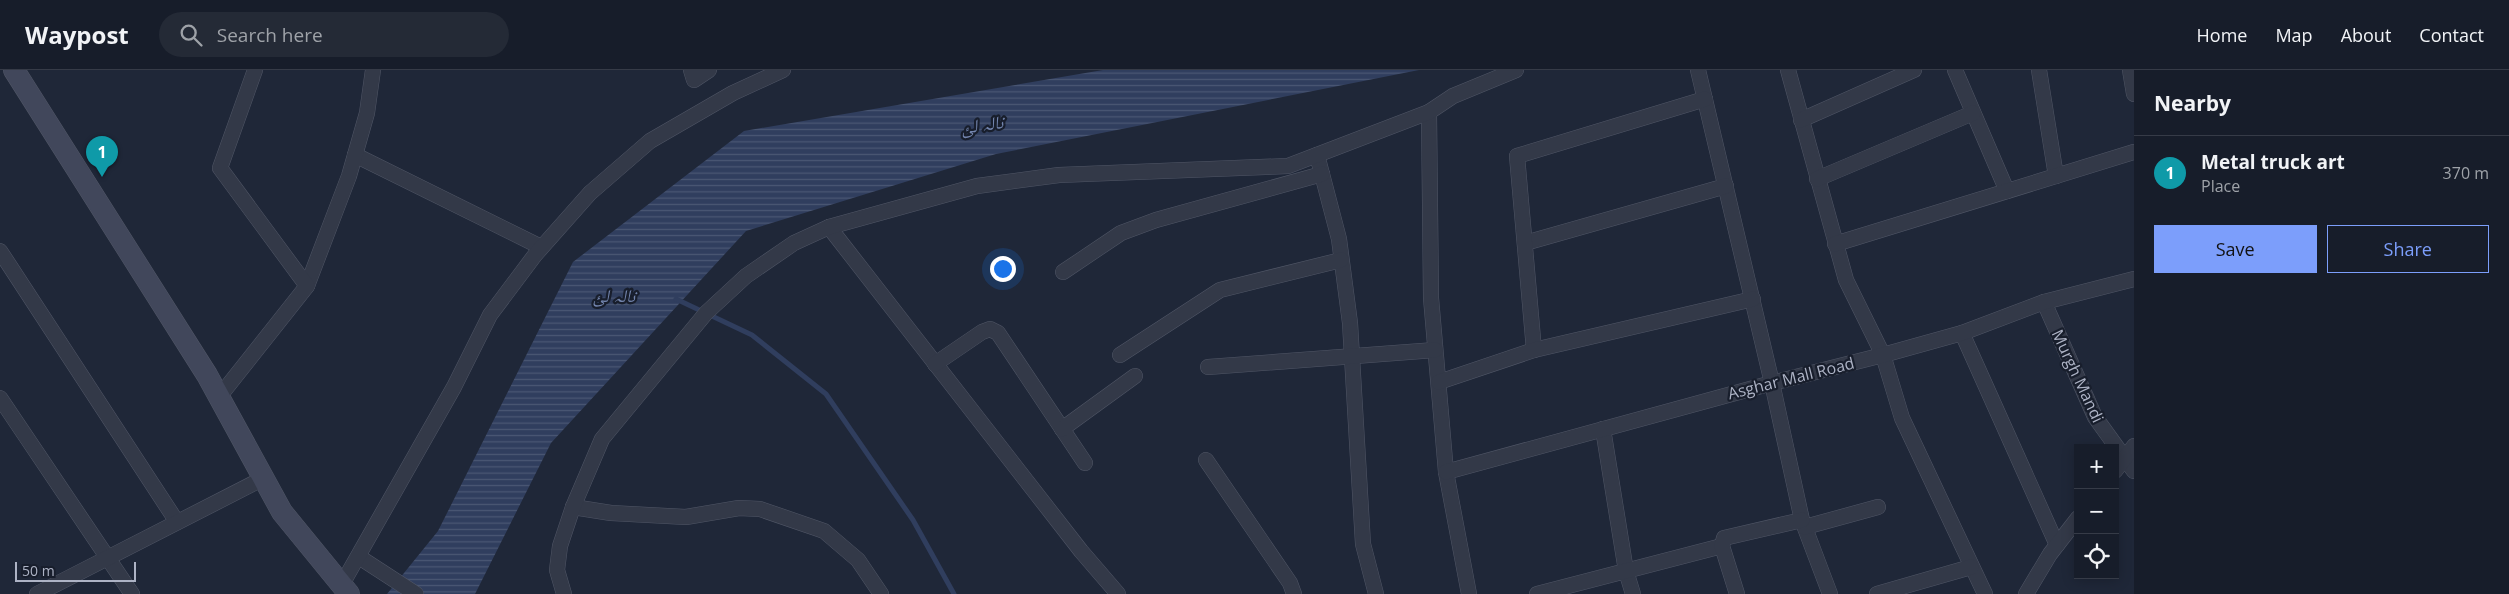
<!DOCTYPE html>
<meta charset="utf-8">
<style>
:root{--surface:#171d2a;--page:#242a36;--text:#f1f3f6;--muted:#9ea2a8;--line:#363b47;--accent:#7c9efb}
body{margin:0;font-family:"Open Sans","Noto Naskh Arabic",sans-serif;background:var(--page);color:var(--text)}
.controls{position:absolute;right:15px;bottom:15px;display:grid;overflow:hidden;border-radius:0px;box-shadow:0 2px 12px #0003}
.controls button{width:45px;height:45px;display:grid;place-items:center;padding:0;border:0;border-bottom:1px solid var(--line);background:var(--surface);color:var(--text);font:25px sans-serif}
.scale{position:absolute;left:15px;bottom:12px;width:121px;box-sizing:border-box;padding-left:5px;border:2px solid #adb3c5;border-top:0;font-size:14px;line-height:18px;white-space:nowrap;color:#adb3c5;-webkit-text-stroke:4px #181e2c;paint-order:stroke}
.you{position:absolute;left:1002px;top:198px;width:18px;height:18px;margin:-12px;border:4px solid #fff;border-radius:50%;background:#1a73e8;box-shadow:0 0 0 8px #1a73e833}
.badge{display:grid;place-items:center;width:32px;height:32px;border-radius:50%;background:var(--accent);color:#fff;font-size:16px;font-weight:700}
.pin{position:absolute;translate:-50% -41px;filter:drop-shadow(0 1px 2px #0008)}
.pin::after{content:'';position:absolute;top:26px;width:18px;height:15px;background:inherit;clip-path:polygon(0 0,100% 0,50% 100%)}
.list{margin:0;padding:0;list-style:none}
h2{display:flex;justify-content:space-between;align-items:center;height:65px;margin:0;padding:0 20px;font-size:21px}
h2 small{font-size:16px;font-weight:400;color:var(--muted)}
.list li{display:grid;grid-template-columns:32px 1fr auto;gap:15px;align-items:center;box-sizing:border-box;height:75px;padding:0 20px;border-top:1px solid var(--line)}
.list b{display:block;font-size:19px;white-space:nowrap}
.list p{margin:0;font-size:16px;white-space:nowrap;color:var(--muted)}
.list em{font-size:16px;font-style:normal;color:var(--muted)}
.actions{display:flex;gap:10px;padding:15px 20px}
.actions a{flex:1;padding:11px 0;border:1px solid var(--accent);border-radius:0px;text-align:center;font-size:18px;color:var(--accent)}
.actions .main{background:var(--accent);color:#111}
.icon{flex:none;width:28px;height:28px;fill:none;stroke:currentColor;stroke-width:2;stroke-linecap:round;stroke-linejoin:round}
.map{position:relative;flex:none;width:2134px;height:524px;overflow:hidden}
header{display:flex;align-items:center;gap:30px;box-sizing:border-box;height:70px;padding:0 25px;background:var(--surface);border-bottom:1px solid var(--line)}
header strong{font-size:24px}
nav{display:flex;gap:28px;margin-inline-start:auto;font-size:18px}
.search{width:350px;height:45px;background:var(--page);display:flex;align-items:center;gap:12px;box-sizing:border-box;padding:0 18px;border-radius:28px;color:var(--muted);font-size:19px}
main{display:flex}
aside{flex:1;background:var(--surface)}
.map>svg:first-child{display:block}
.water{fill:url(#water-rules)}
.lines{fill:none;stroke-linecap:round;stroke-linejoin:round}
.stream{stroke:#303e5e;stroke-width:5}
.street-casing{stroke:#505666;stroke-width:16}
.secondary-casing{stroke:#505666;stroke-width:22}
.street{stroke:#333948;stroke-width:15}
.secondary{stroke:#41475b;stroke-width:21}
.labels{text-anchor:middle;stroke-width:4.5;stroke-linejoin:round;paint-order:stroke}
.street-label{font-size:16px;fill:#adb3c5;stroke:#181e2c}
.water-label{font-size:18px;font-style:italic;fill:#7486af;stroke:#181e2c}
</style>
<header>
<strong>Waypost</strong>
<div class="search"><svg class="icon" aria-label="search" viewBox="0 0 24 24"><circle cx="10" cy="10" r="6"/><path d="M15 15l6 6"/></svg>Search here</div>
<nav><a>Home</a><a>Map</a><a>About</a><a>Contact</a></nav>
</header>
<main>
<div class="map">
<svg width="2134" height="524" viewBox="0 0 2134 524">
<defs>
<pattern id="water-rules" width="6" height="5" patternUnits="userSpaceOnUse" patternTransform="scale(1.25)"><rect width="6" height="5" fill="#303e5e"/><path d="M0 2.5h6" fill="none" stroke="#4b5874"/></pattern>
</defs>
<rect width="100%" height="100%" fill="#1f2738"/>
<path class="water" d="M1103 0H1419L996 84 746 161 551 373 475 524H387L438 461 573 192 744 61Z"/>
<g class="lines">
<path class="stream" d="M676 229 752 265 826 324 913 450 954 524"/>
<defs>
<g id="street">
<path d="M691 0 694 10 709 0"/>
<path d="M1698 0 1772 313 1802 450 1830 524"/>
<path d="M1788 0 1846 210 1883 285 1902 348 1985 524"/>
<path d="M1955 0 2007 121"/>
<path d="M2039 0 2056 106"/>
<path d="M2130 0 2134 24"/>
<path d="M1429 42 1431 228 1446 402 1469 524"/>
<path d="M1801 50 1914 0"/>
<path d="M355 85 541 177"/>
<path d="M1317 85 1339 169 1350 253 1363 474 1376 524"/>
<path d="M1817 109 1973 43"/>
<path d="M829 157 1081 481 1118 524"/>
<path d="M1525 173 1726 116"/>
<path d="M1835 174 2134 82"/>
<path d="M0 181 177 452"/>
<path d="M1063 202 1121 163 1156 150 1322 104"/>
<path d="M307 216 349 106 367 43 373 0"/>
<path d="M2044 232 2095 347 2134 401"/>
<path d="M1962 263 2057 475"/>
<path d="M1534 280 1517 86 1705 29"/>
<path d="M1120 285 1220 220 1341 190"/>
<path d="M935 294 982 262 990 259 998 263 1085 393"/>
<path d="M1208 297 1435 280"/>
<path d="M1439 312 1534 280 1753 229"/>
<path d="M219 327 307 216 220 98 255 0"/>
<path d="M0 328 132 524"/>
<path d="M1062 359 1135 306"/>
<path d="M1603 359 1626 501 1633 524"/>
<path d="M1206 390 1290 513 1294 524"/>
<path d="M2115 401 2134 376"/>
<path d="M1446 402 1772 313 1883 285 1962 263 2044 232 2134 209"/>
<path d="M573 437 611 443 686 447 739 438 760 439 824 461 858 490 881 524"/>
<path d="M1805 457 1878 437"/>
<path d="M359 487 416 524"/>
<path d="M341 516 454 317 490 245 535 185 590 123 650 71 733 23 783 0"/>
<path d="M37 524 264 408"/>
<path d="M564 524 557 500 560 476 573 437 602 369 706 243 746 206 794 173 829 157 977 116 1059 105 1288 96 1429 42 1453 26 1516 0"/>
<path d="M1537 524 1722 476"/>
<path d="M1737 524 1722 476 1724 468 1802 450"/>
<path d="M1877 524 1971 497"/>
<path d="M2026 524 2050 484 2078 448"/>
</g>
<path id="secondary" d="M14 0 207 305 282 442 349 524"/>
</defs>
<use href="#street" class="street-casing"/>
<use href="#secondary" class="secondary-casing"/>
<use href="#street" class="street"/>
<use href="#secondary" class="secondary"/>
</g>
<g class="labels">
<g class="street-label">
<text transform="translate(2078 306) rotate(65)" y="6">Murgh Mandi</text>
<text transform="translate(1791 308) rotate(-14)" y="6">Asghar Mall Road</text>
</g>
<g class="water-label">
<text transform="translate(982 55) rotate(-8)" y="6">نالہ لئ</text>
<text x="614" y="232">نالہ لئ</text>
</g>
</g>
</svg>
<div class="controls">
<button>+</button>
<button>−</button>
<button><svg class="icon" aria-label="locate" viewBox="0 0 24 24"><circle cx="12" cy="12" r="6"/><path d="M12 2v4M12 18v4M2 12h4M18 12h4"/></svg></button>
</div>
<div class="scale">50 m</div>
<div class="you"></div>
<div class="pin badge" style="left:102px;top:107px;background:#0f9aa8">1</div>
</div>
<aside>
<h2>Nearby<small></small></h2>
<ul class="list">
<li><span class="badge" style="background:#0f9aa8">1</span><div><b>Metal truck art</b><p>Place</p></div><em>370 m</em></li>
</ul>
<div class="actions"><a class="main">Save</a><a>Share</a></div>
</aside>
</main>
